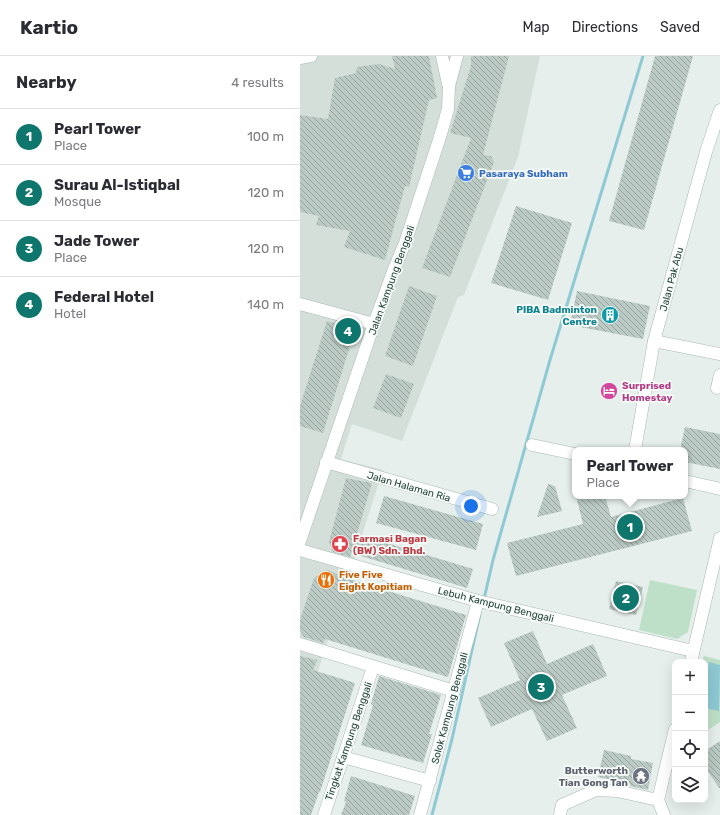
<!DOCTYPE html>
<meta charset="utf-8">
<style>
:root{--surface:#fff;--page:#f2f2f3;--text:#2b2b33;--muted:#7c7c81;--line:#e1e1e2;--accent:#0f766e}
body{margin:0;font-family:Rubik,sans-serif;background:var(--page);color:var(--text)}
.controls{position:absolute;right:12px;bottom:12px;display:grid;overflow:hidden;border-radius:8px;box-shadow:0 4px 16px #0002}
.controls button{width:36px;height:36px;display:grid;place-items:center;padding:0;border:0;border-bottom:1px solid var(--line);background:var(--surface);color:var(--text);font:20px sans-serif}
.you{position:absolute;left:171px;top:450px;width:14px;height:14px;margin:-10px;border:3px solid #fff;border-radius:50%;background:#1a73e8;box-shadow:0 0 0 6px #1a73e833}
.badge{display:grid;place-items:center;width:26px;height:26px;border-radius:50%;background:var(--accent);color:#fff;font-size:13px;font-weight:700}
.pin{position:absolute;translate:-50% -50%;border:2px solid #fff;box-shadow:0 1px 4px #0006}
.popup{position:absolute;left:272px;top:391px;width:116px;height:52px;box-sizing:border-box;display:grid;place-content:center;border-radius:8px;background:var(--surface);filter:drop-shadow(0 1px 3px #0005);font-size:13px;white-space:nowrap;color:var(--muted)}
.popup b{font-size:15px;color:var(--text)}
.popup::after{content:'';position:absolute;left:50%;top:100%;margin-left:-8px;border:8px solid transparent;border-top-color:var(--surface)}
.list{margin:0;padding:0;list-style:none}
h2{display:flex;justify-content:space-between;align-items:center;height:52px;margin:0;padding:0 16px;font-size:17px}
h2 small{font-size:13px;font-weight:400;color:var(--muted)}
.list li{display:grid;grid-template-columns:26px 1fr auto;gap:12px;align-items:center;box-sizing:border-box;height:56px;padding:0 16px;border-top:1px solid var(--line)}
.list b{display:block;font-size:15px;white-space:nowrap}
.list p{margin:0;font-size:13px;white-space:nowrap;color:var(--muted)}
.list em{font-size:13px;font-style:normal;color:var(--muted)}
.icon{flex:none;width:22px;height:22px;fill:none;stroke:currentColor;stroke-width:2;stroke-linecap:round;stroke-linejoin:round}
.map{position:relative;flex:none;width:420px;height:759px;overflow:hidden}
header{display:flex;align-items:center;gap:24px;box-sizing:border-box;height:56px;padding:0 20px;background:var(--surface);border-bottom:1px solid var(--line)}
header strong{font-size:19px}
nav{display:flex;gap:22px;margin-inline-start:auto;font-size:14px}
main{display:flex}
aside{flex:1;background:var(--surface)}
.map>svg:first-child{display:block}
.built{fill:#d4dfda}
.green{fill:#bfe0c8}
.water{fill:#8ec9d4}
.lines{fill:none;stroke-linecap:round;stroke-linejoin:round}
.stream{stroke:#8ec9d4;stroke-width:3}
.building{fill:url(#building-back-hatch)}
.minor-casing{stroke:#a8b8b2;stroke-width:13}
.minor{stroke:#fff;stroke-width:12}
.labels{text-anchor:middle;stroke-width:3.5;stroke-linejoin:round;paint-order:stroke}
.shop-label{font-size:10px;font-weight:bold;fill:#366cbe;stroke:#f7fbf9;text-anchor:start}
.street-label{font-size:10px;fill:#24423a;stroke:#f7fbf9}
.culture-label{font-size:10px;font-weight:bold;fill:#0d838f;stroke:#f7fbf9;text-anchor:end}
.hotel-label{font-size:10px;font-weight:bold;fill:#b23c85;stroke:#f7fbf9;text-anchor:start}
.health-label{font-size:10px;font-weight:bold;fill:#be3a42;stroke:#f7fbf9;text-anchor:start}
.food-label{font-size:10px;font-weight:bold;fill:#c56008;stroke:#f7fbf9;text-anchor:start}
.worship-label{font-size:10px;font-weight:bold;fill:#5b616d;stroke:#f7fbf9;text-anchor:end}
</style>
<header>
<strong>Kartio</strong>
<nav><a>Map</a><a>Directions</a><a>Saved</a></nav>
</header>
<main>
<aside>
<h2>Nearby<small>4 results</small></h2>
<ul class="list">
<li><span class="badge">1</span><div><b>Pearl Tower</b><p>Place</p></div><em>100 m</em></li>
<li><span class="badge">2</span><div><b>Surau Al-Istiqbal</b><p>Mosque</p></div><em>120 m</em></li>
<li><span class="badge">3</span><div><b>Jade Tower</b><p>Place</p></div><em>120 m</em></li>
<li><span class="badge">4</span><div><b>Federal Hotel</b><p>Hotel</p></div><em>140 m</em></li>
</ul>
</aside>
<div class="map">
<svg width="420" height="759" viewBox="0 0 420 759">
<defs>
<pattern id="building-back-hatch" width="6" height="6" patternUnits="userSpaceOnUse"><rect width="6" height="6" fill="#bbcac4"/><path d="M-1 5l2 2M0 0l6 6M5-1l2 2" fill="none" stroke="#98a6a0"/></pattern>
</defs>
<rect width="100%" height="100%" fill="#e6efeb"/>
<path class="built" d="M0 0H240L218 101 164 239 158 241 102 385 52 368 41 403 83 414 0 671Z"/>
<g class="green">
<path d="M350 524 397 534 388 576 377 583 339 574Z"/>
<path d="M404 600 420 604V666L405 676V606H402Z"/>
</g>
<path class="water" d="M409 606 420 609 419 655 405 652V626Z"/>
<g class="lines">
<g class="stream">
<path d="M184 543 193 504 250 304 343 0"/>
<path d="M132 759 152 683 180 558"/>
</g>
</g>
<g class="building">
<path d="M92 0H129L137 42 129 44 109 131 105 130 85 204 44 191 50 175 16 169 19 160 0 156V59L28 63 35 22 56 17 57 11 79 8 95 13Z"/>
<path d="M171 0H209L183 99 191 100 194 106 150 221 122 212 171 82 150 77 171 10Z"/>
<path d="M355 0H393L344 174 309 165Z"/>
<path d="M216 150 272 167 248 244 191 227Z"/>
<path d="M109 230 137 240 113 310 85 300Z"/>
<path d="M277 235 350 250 343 283 270 269Z"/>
<path d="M27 265 55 274 23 377 0 370V350Z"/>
<path d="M86 318 114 328 101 362 73 352Z"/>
<path d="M385 371 420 378V413L385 406V394H380Z"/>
<path d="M46 422 72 427 57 478 173 513 167 532 51 497 50 501 33 496 29 486Z"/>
<path d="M248 428 255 430 262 455 237 461Z"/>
<path d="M84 440 183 468 176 494 76 467Z"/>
<path d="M276 440H305L311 461 383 442 392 475 216 520 207 487 283 468Z"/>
<path d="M27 514 56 525 166 559 148 621 25 583 23 587 4 581 0 575V564L14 522Z"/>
<path d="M316 525 343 531 336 559 309 553Z"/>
<path d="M233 575 247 608 293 588 307 620 262 639 277 672 247 685 232 653 191 671 178 642 220 624 204 587Z"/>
<path d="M0 600 17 604 13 614 55 627 20 736H19L11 759H0Z"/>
<path d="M79 620 141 639 129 678H132L123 707 61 689 73 649 71 648Z"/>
<path d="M420 685V733L405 711V695Z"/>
<path d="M304 694 331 700V703L353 707 348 734 330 730V728L298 721Z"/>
<path d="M51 720 115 740 109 759H41L46 746 44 745Z"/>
</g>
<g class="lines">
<defs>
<g id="minor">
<path d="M142 0 148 28"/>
<path d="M0 2 11 0"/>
<path d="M0 248 74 268"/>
<path d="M354 285 420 298"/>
<path d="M417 332 420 319"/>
<path d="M232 389 275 398"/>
<path d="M335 394 354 285 406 96 420 54"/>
<path d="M26 406 192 453"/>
<path d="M385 425 420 433"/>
<path d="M0 485 74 268 94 213 105 187 140 81 148 53 149 30 157 0"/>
<path d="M0 494 178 545 393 595"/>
<path d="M0 588 154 635"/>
<path d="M391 606 420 482"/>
<path d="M43 701 130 725"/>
<path d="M358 744 375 673"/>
<path d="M358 744 364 759"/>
<path d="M24 759 73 611"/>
<path d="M120 759 178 545"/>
<path d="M260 759 262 749 296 734 317 735 358 744"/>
</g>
</defs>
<use href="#minor" class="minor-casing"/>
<use href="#minor" class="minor"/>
</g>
<defs>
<symbol id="supermarket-disc" viewBox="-11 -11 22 22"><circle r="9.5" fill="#3f7fe0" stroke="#f7fbf9"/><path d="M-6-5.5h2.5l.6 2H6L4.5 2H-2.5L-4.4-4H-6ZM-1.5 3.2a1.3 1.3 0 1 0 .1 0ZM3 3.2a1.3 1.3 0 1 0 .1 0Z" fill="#fff"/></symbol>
<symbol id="building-disc" viewBox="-11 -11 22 22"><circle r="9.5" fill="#0f9aa8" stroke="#f7fbf9"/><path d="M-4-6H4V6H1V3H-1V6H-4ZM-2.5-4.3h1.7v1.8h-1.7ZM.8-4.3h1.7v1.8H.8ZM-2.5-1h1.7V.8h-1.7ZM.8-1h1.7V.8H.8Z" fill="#fff"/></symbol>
<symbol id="hotel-disc" viewBox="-11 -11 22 22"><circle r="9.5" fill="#d1479c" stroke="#f7fbf9"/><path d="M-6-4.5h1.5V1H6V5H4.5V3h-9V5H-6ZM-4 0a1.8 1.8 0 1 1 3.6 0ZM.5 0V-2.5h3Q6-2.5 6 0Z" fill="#fff"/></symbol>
<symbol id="pharmacy-disc" viewBox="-11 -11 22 22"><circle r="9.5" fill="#e0444e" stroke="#f7fbf9"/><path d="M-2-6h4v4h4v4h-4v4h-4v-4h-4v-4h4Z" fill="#fff"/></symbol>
<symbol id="restaurant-disc" viewBox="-11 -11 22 22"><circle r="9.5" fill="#e8710a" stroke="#f7fbf9"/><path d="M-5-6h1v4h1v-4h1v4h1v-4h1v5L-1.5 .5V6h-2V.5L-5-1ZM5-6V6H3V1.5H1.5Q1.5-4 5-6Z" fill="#fff"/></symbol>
<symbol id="temple-disc" viewBox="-11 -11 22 22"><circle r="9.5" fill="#6b7280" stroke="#f7fbf9"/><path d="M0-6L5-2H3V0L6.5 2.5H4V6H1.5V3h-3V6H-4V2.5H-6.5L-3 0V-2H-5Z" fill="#fff"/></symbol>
</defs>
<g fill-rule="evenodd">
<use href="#supermarket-disc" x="156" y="107" width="20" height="20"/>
<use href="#building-disc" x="300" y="249" width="20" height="20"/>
<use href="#hotel-disc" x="299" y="325" width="20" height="20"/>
<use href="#pharmacy-disc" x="30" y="478" width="20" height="20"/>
<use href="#restaurant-disc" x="16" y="514" width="20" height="20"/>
<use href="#temple-disc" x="331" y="710" width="20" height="20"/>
</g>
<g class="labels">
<g class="shop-label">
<text x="179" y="121">Pasaraya Subham</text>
</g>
<g class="street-label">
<text transform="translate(371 223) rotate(-75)" y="4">Jalan Pak Abu</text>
<text transform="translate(91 224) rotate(-70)" y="4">Jalan Kampung Benggali</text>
<text transform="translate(109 430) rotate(16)" y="4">Jalan Halaman Ria</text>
<text transform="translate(196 548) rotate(14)" y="4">Lebuh Kampung Benggali</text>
<text transform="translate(149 652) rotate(-75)" y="4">Solok Kampung Benggali</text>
<text transform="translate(48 685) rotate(-71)" y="4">Tingkat Kampung Benggali</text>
</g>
<g class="culture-label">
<text x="297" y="257">PIBA Badminton<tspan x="297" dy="12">Centre</tspan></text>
</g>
<g class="hotel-label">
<text x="322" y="333">Surprised<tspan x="322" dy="12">Homestay</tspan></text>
</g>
<g class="health-label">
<text x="53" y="486">Farmasi Bagan<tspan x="53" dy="12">(BW) Sdn. Bhd.</tspan></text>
</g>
<g class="food-label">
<text x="39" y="522">Five Five<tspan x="39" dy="12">Eight Kopitiam</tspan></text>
</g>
<g class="worship-label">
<text x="328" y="718">Butterworth<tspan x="328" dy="12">Tian Gong Tan</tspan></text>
</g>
</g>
</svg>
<div class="controls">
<button>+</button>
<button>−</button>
<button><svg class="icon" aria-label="locate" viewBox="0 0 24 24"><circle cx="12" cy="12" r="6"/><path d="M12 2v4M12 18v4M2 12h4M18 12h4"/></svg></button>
<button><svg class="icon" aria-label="layers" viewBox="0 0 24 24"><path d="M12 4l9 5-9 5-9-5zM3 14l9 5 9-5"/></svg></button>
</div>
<div class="you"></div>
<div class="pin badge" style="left:330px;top:471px">1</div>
<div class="popup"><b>Pearl Tower</b>Place</div>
<div class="pin badge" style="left:326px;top:542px">2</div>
<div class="pin badge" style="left:241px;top:631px">3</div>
<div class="pin badge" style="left:48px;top:275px">4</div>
</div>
</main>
